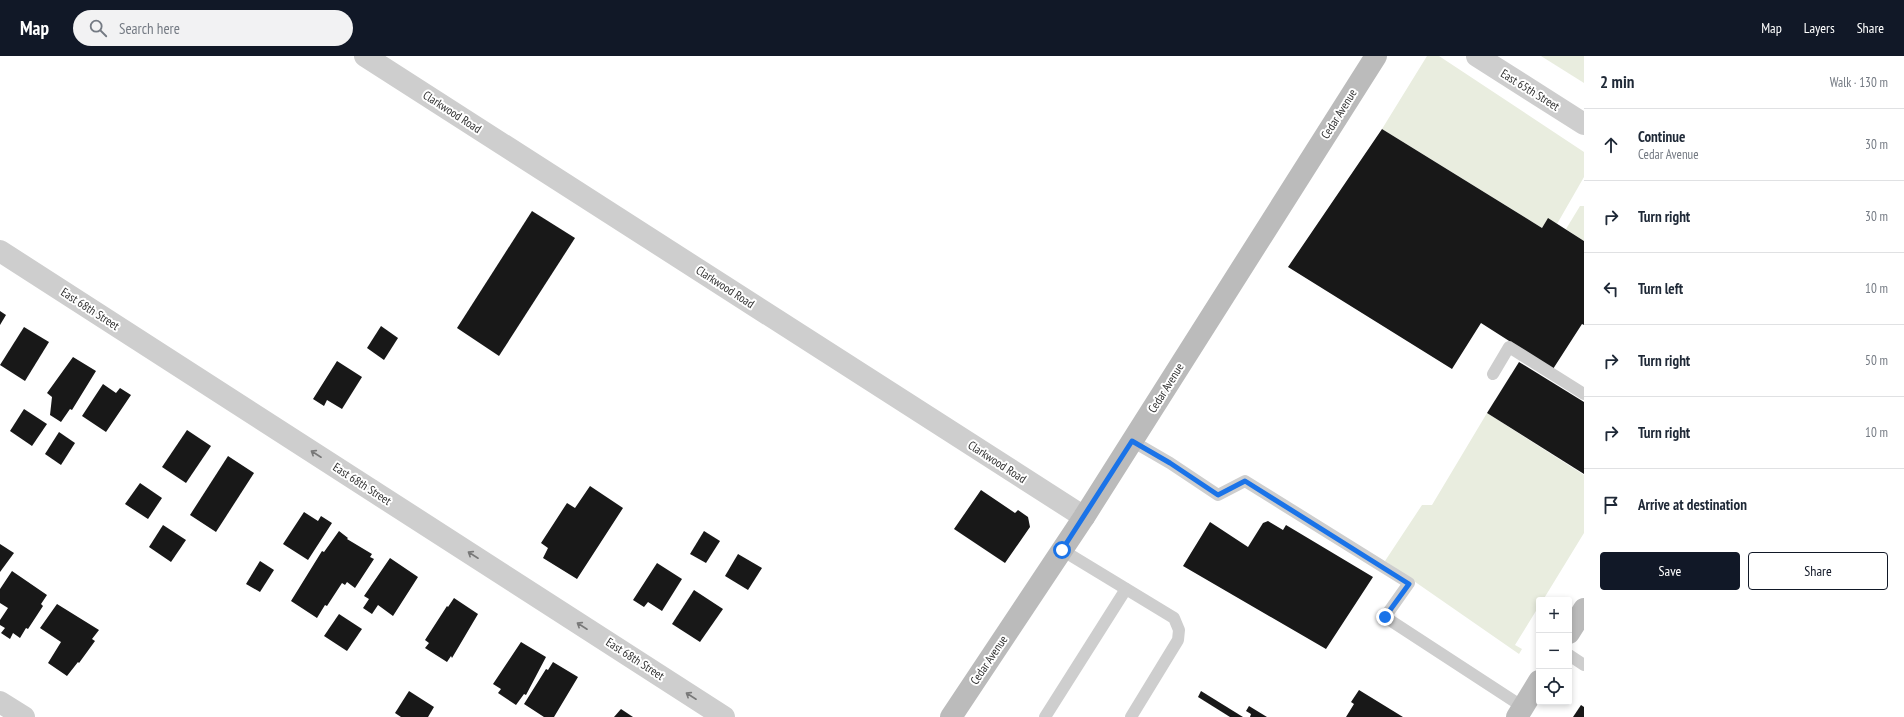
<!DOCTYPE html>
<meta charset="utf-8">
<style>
:root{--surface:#fff;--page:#f2f2f3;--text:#1f2937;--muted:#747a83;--line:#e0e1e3;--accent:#111827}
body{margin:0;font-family:"PT Sans Narrow",sans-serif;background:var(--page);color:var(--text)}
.controls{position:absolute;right:12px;bottom:12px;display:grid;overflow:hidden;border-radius:4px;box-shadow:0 2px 6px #0003}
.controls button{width:36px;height:36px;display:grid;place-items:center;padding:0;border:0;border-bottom:1px solid var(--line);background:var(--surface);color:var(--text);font:20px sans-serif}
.stop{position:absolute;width:12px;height:12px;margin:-9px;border:3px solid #1a73e8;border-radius:50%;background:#fff}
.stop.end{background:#1a73e8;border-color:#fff;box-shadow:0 1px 4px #0008}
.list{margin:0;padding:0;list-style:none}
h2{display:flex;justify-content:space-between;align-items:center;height:52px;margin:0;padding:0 16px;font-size:17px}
h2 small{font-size:13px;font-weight:400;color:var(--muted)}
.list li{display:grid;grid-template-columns:26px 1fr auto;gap:12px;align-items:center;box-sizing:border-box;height:72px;padding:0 16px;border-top:1px solid var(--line)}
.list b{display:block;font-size:15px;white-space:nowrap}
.list p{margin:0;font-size:13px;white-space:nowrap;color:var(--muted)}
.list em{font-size:13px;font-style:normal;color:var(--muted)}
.actions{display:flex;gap:8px;padding:12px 16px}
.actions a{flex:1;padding:9px 0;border:1px solid var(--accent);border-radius:4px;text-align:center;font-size:14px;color:var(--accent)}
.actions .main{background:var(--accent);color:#fff}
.icon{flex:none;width:22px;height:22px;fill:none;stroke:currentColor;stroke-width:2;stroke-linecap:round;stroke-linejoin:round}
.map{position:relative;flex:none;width:1584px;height:661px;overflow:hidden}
header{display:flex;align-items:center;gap:24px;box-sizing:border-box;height:56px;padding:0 20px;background:var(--accent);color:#fff}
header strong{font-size:19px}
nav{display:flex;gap:22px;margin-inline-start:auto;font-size:14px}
.search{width:280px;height:36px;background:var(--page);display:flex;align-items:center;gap:10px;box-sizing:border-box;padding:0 14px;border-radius:22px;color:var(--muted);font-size:15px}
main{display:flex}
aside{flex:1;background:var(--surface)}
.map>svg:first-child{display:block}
.green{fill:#e9eddf}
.building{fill:#181818}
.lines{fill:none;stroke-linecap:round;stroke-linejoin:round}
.lane{stroke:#cecece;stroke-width:12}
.street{stroke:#cecece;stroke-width:22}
.secondary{stroke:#bbb;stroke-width:22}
.oneway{stroke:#787878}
.route{stroke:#1a73e8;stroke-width:5}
.labels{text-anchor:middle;stroke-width:4;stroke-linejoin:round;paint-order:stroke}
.street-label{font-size:12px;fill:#313131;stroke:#fff}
</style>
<header>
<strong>Map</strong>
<div class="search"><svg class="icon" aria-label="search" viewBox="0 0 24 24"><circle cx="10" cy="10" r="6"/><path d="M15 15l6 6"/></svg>Search here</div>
<nav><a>Map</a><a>Layers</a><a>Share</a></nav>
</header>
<main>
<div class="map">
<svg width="1584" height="661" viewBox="0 0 1584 661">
<rect width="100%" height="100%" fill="#fff"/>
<g class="green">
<path d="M1427 0H1439L1584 96V121L1557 168 1548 163 1542 172 1382 73Z"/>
<path d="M1541 0H1584V27Z"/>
<path d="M1580 150H1584V185L1566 173Z"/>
<path d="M1487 357 1584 419V477L1543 544H1539V550L1515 589 1522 593 1519 598 1385 505 1422 449H1432Z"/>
</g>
<g class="building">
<path d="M1382 73 1542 172 1548 162 1584 185V269L1582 268 1553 313 1481 267 1452 313 1288 211Z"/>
<path d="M532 155 575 182 499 300 457 272Z"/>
<path d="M0 255 6 259 0 269Z"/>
<path d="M381 270 398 282 384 304 367 292Z"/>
<path d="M24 271 49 286 25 325 0 309Z"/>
<path d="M73 301 96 315 72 354 70 353 61 366 50 359 52 341 47 337Z"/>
<path d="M337 305 362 321 342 353 327 344 324 350 313 343Z"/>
<path d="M1519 306 1584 346V418L1487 357Z"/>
<path d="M103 328 116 337 120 332 131 339 106 376 82 360Z"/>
<path d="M24 353 47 368 32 390 10 375Z"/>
<path d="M187 374 211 390 186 427 162 411Z"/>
<path d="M59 376 75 387 61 409 45 398Z"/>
<path d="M228 400 254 417 216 476 190 459Z"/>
<path d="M140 427 162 442 148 463 125 448Z"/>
<path d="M590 430 623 452 577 523 543 502 548 492 541 487 567 447 575 452Z"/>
<path d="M981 434 1015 457 1018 454 1028 461 1030 471 1005 507 954 473Z"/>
<path d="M304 456 318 465 321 460 332 467 308 504 283 488Z"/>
<path d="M1268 465 1283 474 1286 469 1373 521 1326 593 1183 510 1210 466 1248 491 1263 467Z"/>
<path d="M163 469 186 484 171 506 149 491Z"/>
<path d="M339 475 348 482 347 483 372 498 370 501 374 503 355 532 347 526 345 529 342 527 327 550 325 549 317 562 291 545 322 495 324 496Z"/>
<path d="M704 475 720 485 706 507 690 498Z"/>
<path d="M0 488 14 497 0 516Z"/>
<path d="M738 498 762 512 748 534 725 520Z"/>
<path d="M390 502 418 521 393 560 378 549 372 558 363 552 369 543 364 540Z"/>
<path d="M260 505 274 514 260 536 246 528Z"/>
<path d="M657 507 682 523 662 555 648 546 644 551 633 544Z"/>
<path d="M12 515 47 539 41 548 43 550 28 573 26 572 20 582 13 577 10 583 1 577 5 572 0 569V564L8 552 0 547V533Z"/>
<path d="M694 534 723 553 700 586 672 568Z"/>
<path d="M454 542 478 558 452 602 451 600 447 606 425 592 429 587 425 584 447 550 448 551Z"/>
<path d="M57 548 99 574 92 583 95 585 79 607 78 606 67 620 48 607 61 586 40 572Z"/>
<path d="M339 558 362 573 347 595 324 580Z"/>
<path d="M521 586 546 601 526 639 524 638 516 649 498 637 501 633 493 628Z"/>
<path d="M553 606 578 621 554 661H544L524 648 546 613 548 614Z"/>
<path d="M1359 634 1403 661H1346L1354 648 1351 646Z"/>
<path d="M409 635 434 651 428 661H401L395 657Z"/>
<path d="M1201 635 1243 661H1230L1198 641Z"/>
<path d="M1581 649 1584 651V661H1573Z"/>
<path d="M1249 650 1267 661H1250L1251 658 1246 655Z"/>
<path d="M621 653 633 661H614Z"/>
</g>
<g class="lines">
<g class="lane">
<path d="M1493 318 1509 291 1584 338"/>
<path d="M1132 385 1170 407 1218 439 1245 425 1409 527 1385 561 1523 651"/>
<path d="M1062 494 1174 562 1179 574 1178 584 1131 661"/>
<path d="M1569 599 1584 609"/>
<path d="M1045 661 1126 533"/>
</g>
<g class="street">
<path d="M365 0 1084 461"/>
<path d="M1477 0 1584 68"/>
<path d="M0 195 724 661"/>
<path d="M0 646 24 661"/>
</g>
<g class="secondary">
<path d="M1569 577 1584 553"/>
<path d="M951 661 1084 461 1376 0"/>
<path d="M1517 661 1539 625"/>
</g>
</g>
<defs><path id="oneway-shaft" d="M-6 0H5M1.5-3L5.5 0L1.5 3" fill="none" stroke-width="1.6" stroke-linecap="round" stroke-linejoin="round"/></defs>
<g class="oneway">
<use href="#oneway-shaft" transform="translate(316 398) rotate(-147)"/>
<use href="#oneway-shaft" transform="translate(473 499) rotate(-147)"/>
<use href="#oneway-shaft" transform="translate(582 570) rotate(-147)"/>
<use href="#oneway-shaft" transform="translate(691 640) rotate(-147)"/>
</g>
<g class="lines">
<path class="route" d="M1062 494 1132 385 1170 407 1218 439 1245 425 1409 528 1385 561"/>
</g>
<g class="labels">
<g class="street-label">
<text transform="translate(1530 34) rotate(32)" y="4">East 65th Street</text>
<text transform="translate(452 56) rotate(33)" y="4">Clarkwood Road</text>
<text transform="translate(1339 58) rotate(-58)" y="4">Cedar Avenue</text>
<text transform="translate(725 231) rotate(33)" y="4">Clarkwood Road</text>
<text transform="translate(90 253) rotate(33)" y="4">East 68th Street</text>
<text transform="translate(1166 332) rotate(-58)" y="4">Cedar Avenue</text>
<text transform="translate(997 406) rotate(33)" y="4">Clarkwood Road</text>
<text transform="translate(362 428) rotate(33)" y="4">East 68th Street</text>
<text transform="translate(635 603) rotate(33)" y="4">East 68th Street</text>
<text transform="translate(989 604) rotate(-56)" y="4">Cedar Avenue</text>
</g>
</g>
</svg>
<div class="controls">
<button>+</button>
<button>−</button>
<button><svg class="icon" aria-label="locate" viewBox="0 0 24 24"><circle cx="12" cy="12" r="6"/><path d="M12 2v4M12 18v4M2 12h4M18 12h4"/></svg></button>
</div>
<div class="stop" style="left:1062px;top:494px"></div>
<div class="stop end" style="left:1385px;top:561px"></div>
</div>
<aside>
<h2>2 min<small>Walk · 130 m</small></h2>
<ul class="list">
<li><svg class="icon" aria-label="ahead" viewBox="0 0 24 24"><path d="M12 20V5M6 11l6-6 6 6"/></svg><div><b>Continue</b><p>Cedar Avenue</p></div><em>30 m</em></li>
<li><svg class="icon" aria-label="right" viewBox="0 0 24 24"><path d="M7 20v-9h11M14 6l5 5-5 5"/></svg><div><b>Turn right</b></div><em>30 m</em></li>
<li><svg class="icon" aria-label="left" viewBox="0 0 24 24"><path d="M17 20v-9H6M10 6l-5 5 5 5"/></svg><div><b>Turn left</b></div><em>10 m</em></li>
<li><svg class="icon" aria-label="right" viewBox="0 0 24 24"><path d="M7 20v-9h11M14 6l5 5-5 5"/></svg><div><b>Turn right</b></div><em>50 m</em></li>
<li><svg class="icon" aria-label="right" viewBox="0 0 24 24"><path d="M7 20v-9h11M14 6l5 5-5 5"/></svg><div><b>Turn right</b></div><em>10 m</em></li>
<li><svg class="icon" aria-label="arrive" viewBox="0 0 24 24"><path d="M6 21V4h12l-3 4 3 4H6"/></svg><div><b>Arrive at destination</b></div></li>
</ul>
<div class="actions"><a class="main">Save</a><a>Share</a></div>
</aside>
</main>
